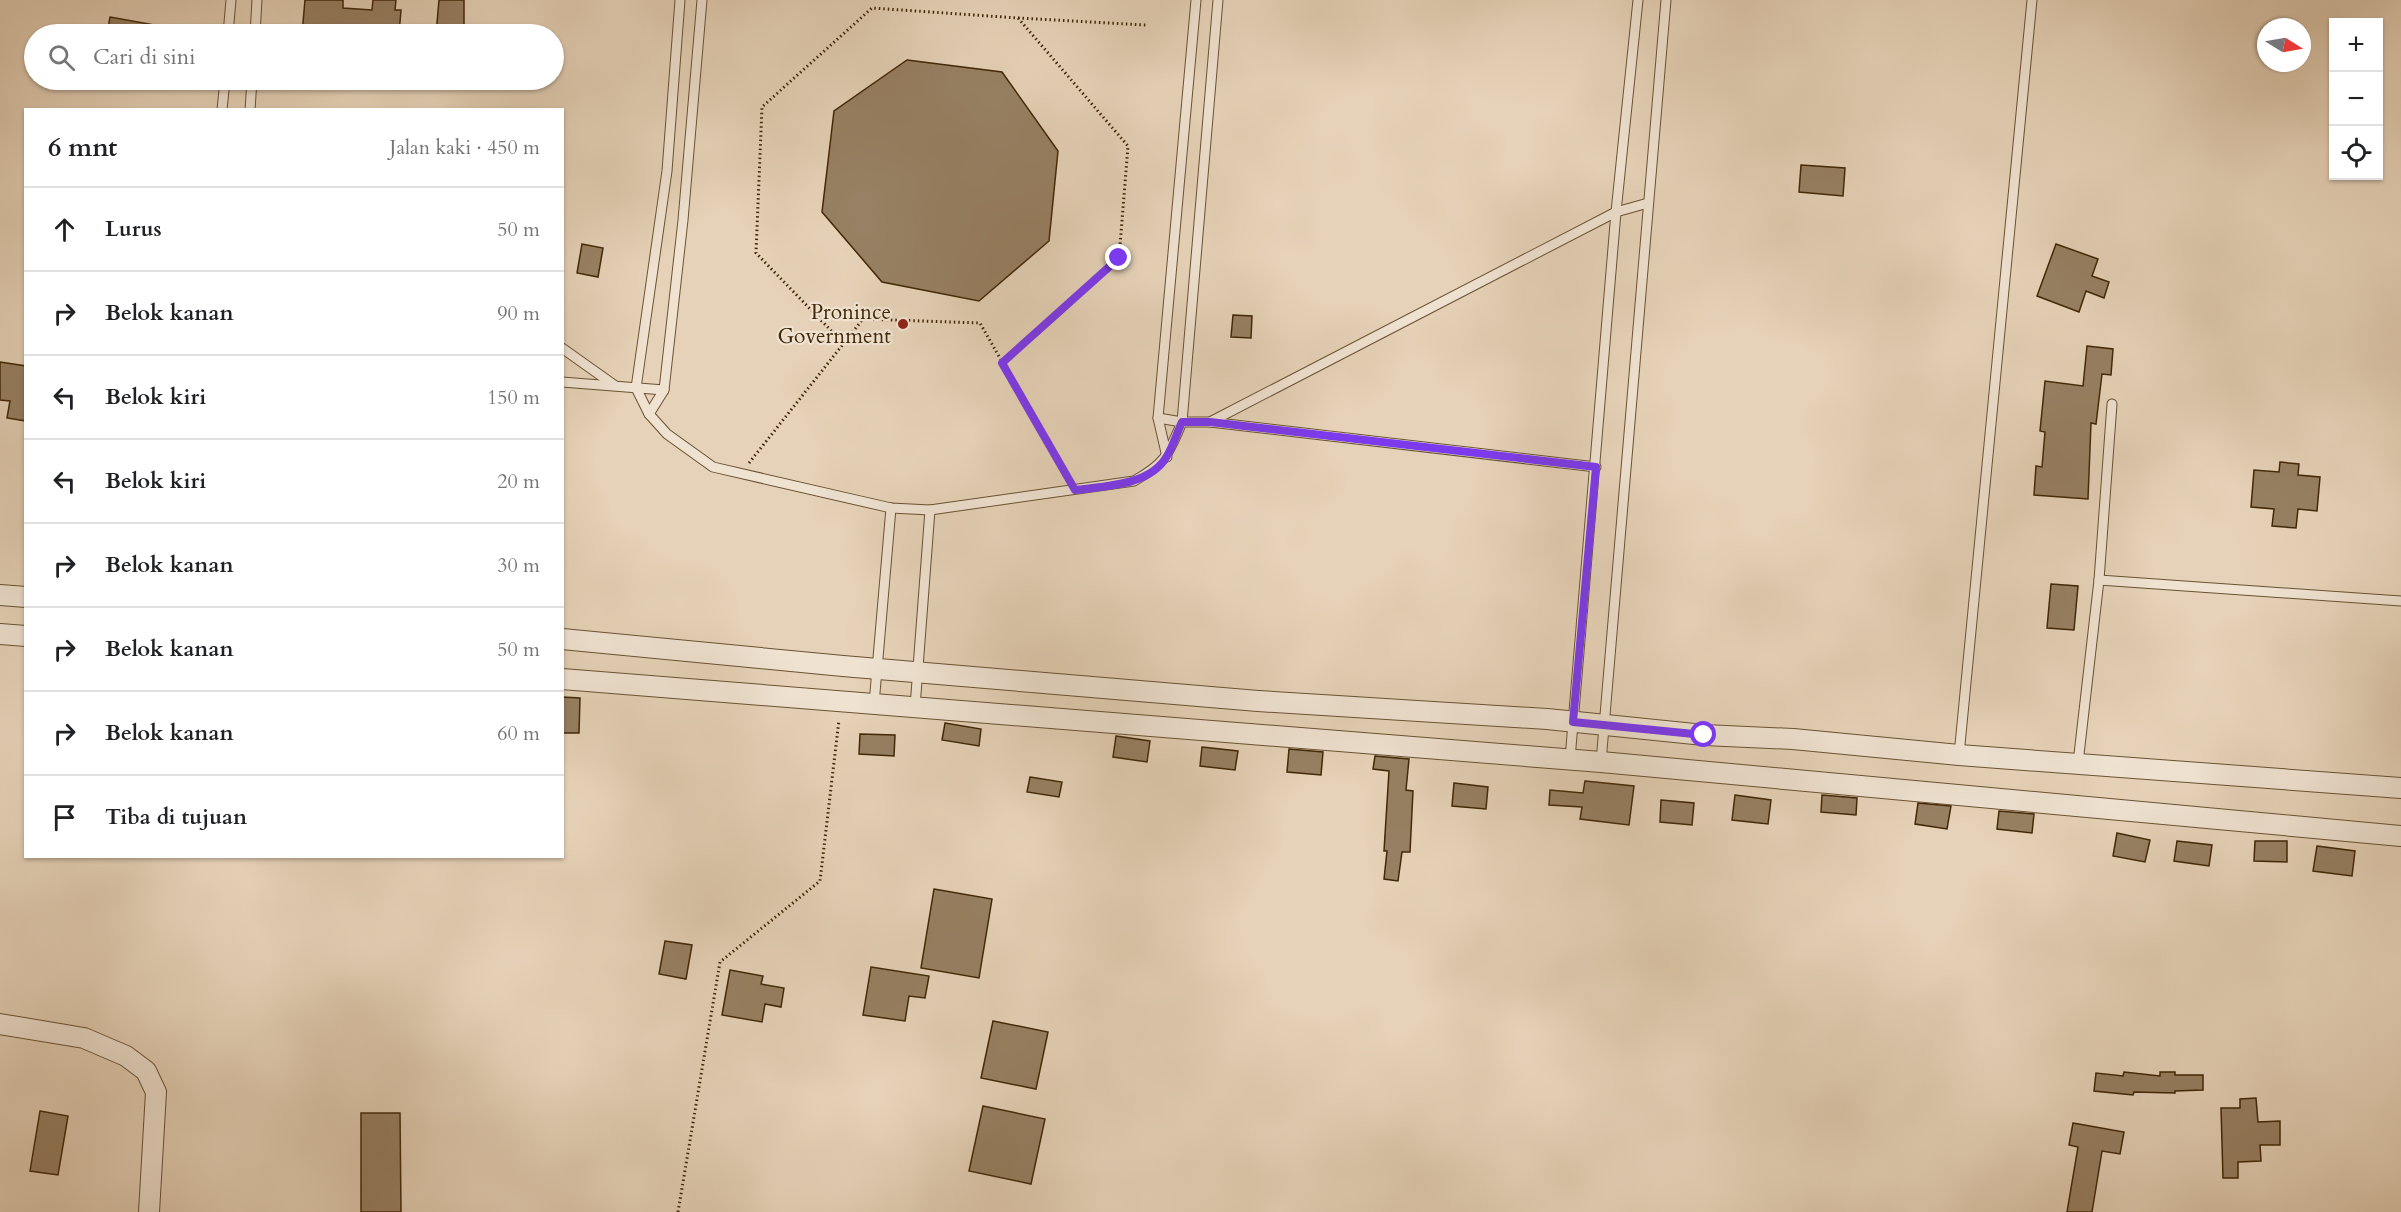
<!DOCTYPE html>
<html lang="id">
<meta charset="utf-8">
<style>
:root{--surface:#fff;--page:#f6f6f6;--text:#202124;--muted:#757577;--line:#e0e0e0}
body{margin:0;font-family:Cardo,serif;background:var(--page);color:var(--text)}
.controls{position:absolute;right:18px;top:18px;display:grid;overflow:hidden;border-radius:0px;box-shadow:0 2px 4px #0004}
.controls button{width:54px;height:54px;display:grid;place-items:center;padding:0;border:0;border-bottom:2px solid var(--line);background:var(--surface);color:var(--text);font:30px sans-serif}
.compass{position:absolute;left:2257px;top:18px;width:54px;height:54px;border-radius:50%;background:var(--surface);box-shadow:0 2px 4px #0004;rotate:101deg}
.stop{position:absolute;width:18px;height:18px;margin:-14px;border:4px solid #7c3aed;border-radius:50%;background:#fff}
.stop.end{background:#7c3aed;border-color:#fff;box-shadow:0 2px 6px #0008}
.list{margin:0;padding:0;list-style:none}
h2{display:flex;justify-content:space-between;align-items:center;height:78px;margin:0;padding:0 24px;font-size:26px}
h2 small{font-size:20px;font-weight:400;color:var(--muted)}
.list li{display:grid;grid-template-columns:39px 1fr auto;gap:18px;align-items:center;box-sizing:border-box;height:84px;padding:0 24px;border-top:2px solid var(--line)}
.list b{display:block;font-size:22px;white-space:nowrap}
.list em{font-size:20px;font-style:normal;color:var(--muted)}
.icon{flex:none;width:33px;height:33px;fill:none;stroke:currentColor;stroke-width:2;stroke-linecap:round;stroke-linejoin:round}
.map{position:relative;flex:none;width:2401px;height:1212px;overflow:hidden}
.search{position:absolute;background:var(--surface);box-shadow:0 2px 4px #0004;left:24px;top:24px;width:540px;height:66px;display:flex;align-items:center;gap:15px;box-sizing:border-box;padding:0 21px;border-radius:33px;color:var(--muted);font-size:22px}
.panel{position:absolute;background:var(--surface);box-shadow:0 2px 4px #0004;left:24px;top:108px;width:540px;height:750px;border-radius:0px}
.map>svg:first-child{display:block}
.building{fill:#978063;stroke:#412706;stroke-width:1.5}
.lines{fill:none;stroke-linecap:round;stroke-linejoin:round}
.service-casing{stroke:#6a5232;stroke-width:11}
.minor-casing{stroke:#6a5232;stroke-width:22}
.path{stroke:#412706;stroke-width:3;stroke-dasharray:1.5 3;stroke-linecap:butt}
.service{stroke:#efe2d1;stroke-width:9}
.minor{stroke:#efe2d1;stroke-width:20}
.route{stroke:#7c3aed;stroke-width:8}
.poi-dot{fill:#8f2418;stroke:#efe2d1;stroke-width:2}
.labels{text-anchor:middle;stroke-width:4.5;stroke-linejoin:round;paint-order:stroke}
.poi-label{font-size:21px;fill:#412706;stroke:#efe2d1;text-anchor:end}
</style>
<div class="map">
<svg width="2401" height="1212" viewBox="0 0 2401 1212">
<rect width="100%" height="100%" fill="#e6d2b8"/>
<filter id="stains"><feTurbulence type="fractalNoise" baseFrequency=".00333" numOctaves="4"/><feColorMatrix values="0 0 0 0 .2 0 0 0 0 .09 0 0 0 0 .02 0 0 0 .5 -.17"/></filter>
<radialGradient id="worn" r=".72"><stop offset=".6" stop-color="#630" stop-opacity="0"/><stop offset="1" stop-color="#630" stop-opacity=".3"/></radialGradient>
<g class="building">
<path d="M305 0H343V8L372 10 373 0H396L395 10H401L399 34H302Z"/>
<path d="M439 0H464V34H436Z"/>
<path d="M110 17 166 27 165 34H107Z"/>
<path d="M907 60 1002 72 1058 151 1049 241 979 301 882 282 822 212 834 111Z"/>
<path d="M1801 165 1845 168 1843 196 1799 192Z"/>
<path d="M582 244 603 248 598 277 577 273Z"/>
<path d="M2056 244 2098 259 2092 276 2109 282 2104 298 2086 291 2079 312 2037 296Z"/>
<path d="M1233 315 1252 316 1251 338 1231 337Z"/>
<path d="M2087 346 2113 349 2111 375 2102 374 2096 424 2091 423 2088 499 2034 495 2036 466 2042 467 2045 432 2040 431 2045 381 2083 386Z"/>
<path d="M0 362 26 366V421L7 418 10 401 0 400Z"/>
<path d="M2280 462 2299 464 2298 475 2320 477 2317 511 2298 509 2296 528 2272 526 2274 509 2251 507 2254 470 2279 472Z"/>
<path d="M2051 584 2078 586 2074 630 2047 628Z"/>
<path d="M562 697 580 698 579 733H562Z"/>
<path d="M945 723 981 729 979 746 942 740Z"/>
<path d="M860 734 895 735 894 756 859 754Z"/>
<path d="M1116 736 1150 741 1147 762 1113 757Z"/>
<path d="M1202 747 1238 751 1235 770 1200 766Z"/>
<path d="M1289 749 1323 752 1321 775 1287 772Z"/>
<path d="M1375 756 1409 759 1406 790 1413 791 1410 852H1402L1398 881 1384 879 1387 851H1384L1389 771 1373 769Z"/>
<path d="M1030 777 1062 782 1059 797 1027 792Z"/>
<path d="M1585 781 1634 786 1629 825 1580 819 1582 807 1549 805 1550 790 1583 793Z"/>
<path d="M1454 783 1488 787 1486 809 1452 806Z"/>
<path d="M1735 795 1771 800 1768 824 1732 820Z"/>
<path d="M1822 795 1857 798 1856 815 1821 812Z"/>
<path d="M1661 800 1694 803 1692 825 1660 822Z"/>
<path d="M1918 803 1951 806 1947 829 1915 824Z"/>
<path d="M1999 811 2034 814 2032 833 1997 829Z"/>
<path d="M2117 833 2150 840 2145 862 2113 856Z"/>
<path d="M2177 841 2212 845 2209 866 2174 861Z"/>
<path d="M2255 841H2287V862L2254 861Z"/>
<path d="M2317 846 2355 851 2352 876 2313 871Z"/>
<path d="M934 889 992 899 979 978 921 968Z"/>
<path d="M665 941 692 945 686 979 659 974Z"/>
<path d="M871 967 929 976 925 998 909 996 905 1021 863 1015Z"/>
<path d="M730 970 763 976 761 984 784 988 781 1007 765 1004 762 1022 722 1015Z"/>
<path d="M993 1021 1048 1032 1036 1089 981 1078Z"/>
<path d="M2124 1072 2160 1076V1072H2175V1075H2203V1090L2175 1091V1093L2134 1092 2133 1095 2094 1091 2096 1073 2123 1076Z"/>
<path d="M2256 1098 2258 1122 2280 1121V1145H2260L2261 1161 2238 1162V1178H2223L2221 1108H2240V1099Z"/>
<path d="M983 1106 1045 1119 1031 1184 969 1171Z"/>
<path d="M40 1111 68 1116 58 1175 30 1171Z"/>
<path d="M361 1113H400L401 1212H361Z"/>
<path d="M2073 1123 2124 1132 2120 1154 2102 1151 2092 1212H2067L2078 1147 2069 1145Z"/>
</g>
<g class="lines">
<defs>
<g id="service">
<path d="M680 0 667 171 636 388 649 414 667 434 713 467 891 508 930 510 1134 481C1166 463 1168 455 1182 422L1218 0"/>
<path d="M228 34 231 0"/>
<path d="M255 34 257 0"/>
<path d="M222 110 225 80"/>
<path d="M250 110 252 80"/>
<path d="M562 348 614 385"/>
<path d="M562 382 664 390"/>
<path d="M649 414 664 390 683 220 702 0"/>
<path d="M1158 418 1182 422H1210L1596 467"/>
<path d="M1210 422 1616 212 1648 203"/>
<path d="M1167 457 1158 418 1196 0"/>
<path d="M2099 580 2401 601"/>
<path d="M874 704 891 508"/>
<path d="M915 707 930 510"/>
<path d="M1959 755 2032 0"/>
<path d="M1570 759 1616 212 1638 0"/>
<path d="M1601 762 1666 0"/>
<path d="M2078 763 2099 580 2112 404"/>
</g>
<g id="minor">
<path d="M0 595 26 597"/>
<path d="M0 634 26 636"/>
<path d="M562 639 843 666 1258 701 1547 719 1704 735 1793 739 1959 755 2401 788"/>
<path d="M562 679 1601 762 2401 836"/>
<path d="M0 1024 84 1038 126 1056 146 1071 156 1092 149 1212"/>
</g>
</defs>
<use href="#service" class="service-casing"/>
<use href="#minor" class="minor-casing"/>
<g class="path">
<path d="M1018 18 1146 25"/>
<path d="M844 344 756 253 762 107 872 8 1018 18 1128 146 1119 258 1002 362"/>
<path d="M749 463 863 319 980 323 1067 476"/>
<path d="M678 1212 720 962 820 881 839 720"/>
</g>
<use href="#service" class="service"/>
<use href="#minor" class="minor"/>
</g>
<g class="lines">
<path class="route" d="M1119 258 1002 363 1075 490C1105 486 1150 486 1167 456 1173 446 1177 433 1182 422H1210L1596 467 1573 722 1704 735"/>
</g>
<circle class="poi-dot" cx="903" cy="324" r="6"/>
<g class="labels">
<g class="poi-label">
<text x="891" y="319">Pronince<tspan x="891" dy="24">Government</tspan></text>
</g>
</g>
<rect width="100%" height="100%" filter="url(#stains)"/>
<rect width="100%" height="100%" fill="url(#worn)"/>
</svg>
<div class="controls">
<button>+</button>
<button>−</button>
<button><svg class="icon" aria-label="locate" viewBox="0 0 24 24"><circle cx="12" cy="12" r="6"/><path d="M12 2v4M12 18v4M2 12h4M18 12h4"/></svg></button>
</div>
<svg class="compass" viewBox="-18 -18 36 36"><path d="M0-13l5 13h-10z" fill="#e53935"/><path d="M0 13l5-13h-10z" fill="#757577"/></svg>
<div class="stop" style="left:1704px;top:735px"></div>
<div class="stop end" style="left:1119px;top:258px"></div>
<div class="search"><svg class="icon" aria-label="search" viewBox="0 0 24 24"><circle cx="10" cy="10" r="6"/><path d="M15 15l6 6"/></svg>Cari di sini</div>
<section class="panel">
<h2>6 mnt<small>Jalan kaki · 450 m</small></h2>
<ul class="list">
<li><svg class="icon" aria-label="ahead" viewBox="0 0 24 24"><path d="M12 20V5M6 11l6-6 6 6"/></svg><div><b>Lurus</b></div><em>50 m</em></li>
<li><svg class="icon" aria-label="right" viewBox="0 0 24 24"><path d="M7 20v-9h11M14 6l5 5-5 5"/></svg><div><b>Belok kanan</b></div><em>90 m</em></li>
<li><svg class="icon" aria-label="left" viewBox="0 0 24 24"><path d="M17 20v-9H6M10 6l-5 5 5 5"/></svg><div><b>Belok kiri</b></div><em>150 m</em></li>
<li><svg class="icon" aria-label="left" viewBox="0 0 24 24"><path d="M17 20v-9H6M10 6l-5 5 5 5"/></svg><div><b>Belok kiri</b></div><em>20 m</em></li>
<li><svg class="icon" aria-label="right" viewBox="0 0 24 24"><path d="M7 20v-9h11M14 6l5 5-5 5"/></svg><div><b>Belok kanan</b></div><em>30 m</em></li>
<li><svg class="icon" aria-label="right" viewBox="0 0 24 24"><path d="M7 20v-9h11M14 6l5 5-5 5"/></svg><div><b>Belok kanan</b></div><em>50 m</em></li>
<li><svg class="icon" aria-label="right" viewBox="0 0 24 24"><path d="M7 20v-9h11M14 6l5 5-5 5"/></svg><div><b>Belok kanan</b></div><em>60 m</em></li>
<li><svg class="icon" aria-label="arrive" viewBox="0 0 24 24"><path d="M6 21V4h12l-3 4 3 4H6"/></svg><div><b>Tiba di tujuan</b></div></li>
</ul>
</section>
</div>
